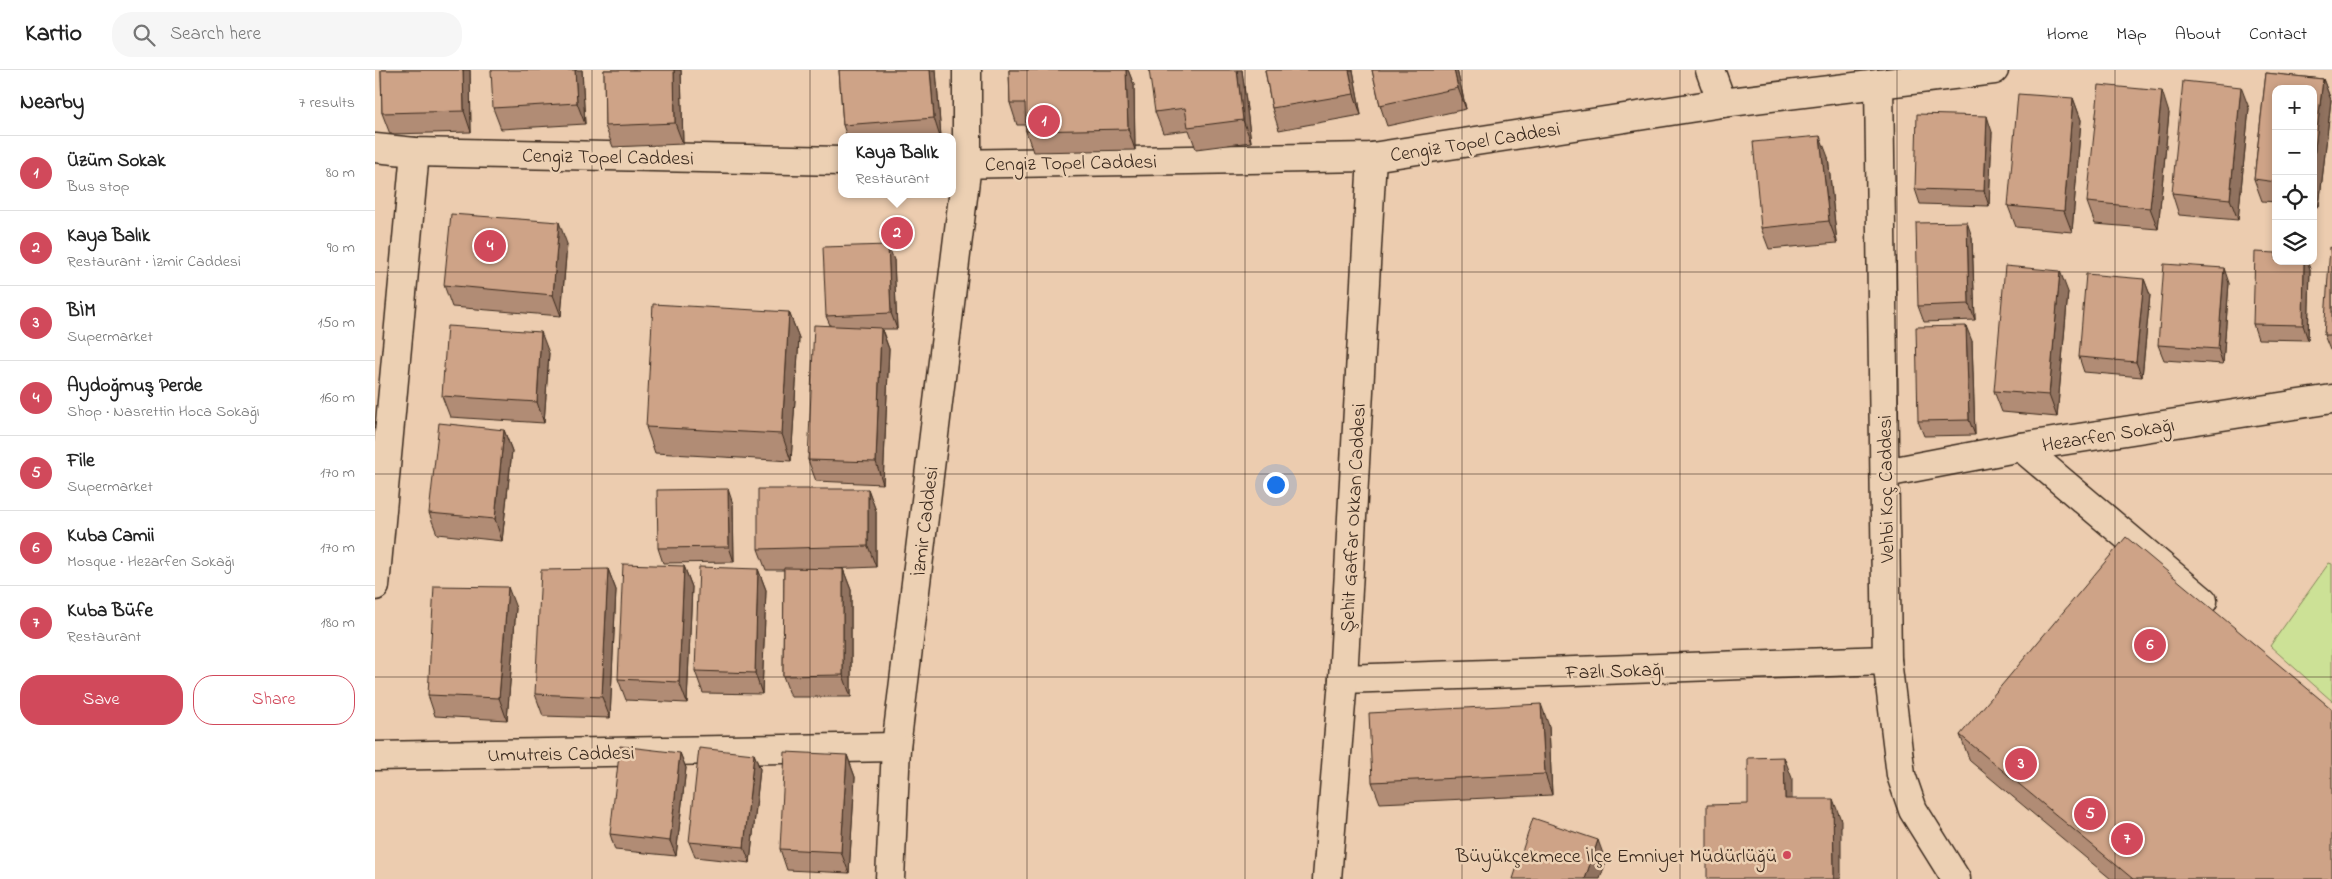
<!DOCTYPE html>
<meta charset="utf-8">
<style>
:root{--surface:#fff;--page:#f6f6f6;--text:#222;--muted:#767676;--line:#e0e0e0;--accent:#d1495b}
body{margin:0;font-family:"Indie Flower",sans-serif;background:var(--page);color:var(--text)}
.controls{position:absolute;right:15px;top:15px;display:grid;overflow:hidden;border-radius:10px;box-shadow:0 2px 8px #0003}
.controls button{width:45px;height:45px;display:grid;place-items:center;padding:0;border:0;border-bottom:1px solid var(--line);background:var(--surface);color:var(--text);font:25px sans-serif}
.you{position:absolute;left:900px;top:414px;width:18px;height:18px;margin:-12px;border:4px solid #fff;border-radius:50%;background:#1a73e8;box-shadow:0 0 0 8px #1a73e833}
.badge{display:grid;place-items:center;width:32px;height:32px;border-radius:50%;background:var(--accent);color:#fff;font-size:16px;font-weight:700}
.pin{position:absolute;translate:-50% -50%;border:2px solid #fff;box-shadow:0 1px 5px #0006}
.popup{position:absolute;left:463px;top:63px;width:118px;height:65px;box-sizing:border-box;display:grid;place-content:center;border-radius:10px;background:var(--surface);filter:drop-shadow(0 1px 4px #0005);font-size:16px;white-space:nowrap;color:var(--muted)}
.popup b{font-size:19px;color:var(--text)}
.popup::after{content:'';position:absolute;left:50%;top:100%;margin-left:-10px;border:10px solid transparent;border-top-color:var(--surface)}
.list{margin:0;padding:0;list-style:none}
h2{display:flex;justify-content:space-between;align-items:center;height:65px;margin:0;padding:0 20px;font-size:21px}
h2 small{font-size:16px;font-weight:400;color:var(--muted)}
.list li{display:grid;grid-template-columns:32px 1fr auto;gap:15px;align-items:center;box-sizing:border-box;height:75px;padding:0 20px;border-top:1px solid var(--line)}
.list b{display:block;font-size:19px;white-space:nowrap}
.list p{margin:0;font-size:16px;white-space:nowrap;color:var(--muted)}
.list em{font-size:16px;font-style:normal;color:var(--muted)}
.actions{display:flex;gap:10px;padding:15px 20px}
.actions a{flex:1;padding:11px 0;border:1px solid var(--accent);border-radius:20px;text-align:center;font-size:18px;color:var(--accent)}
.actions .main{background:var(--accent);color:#fff}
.icon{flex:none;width:28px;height:28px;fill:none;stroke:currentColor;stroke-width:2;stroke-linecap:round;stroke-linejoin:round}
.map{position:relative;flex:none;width:1957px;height:809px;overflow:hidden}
header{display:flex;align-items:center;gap:30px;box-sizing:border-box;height:70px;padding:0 25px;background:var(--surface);border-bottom:1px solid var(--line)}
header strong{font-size:24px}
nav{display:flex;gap:28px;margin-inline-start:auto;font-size:18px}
.search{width:350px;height:45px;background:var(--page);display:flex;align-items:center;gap:12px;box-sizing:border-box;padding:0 18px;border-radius:20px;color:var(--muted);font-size:19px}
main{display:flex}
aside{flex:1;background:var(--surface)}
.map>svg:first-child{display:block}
.green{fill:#cce196;stroke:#84865a}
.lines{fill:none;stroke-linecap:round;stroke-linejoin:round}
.street-casing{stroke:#3b2a1e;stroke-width:31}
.secondary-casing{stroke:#3b2a1e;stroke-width:31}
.street{stroke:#ecd0b3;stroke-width:28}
.secondary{stroke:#ecd0b3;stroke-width:28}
.wall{fill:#b18c74;stroke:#3b2a1e}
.shaded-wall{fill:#90725e;stroke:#3b2a1e}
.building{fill:#cea387;stroke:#3b2a1e}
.grid{fill:none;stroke:#3b2a1e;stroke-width:1;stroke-opacity:0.55}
.poi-dot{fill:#d1495b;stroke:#ecd0b3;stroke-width:2}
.labels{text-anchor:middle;stroke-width:5;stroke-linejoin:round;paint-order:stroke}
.street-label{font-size:20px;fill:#3b2a1e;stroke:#ecd0b3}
.poi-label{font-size:20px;fill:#3b2a1e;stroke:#ecd0b3;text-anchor:end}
</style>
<header>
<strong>Kartio</strong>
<div class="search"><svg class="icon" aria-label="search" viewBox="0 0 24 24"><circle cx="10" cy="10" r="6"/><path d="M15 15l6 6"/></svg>Search here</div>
<nav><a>Home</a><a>Map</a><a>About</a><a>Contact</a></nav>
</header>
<main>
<aside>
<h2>Nearby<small>7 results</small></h2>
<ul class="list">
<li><span class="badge">1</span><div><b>Üzüm Sokak</b><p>Bus stop</p></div><em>80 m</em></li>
<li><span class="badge">2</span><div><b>Kaya Balık</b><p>Restaurant · İzmir Caddesi</p></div><em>90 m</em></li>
<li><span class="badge">3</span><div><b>BİM</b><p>Supermarket</p></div><em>150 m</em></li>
<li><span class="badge">4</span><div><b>Aydoğmuş Perde</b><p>Shop · Nasrettin Hoca Sokağı</p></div><em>160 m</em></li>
<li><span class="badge">5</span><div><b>File</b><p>Supermarket</p></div><em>170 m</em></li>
<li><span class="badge">6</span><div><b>Kuba Camii</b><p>Mosque · Hezarfen Sokağı</p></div><em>170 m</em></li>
<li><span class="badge">7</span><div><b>Kuba Büfe</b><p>Restaurant</p></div><em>180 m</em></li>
</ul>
<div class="actions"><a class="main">Save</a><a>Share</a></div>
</aside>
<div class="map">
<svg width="1957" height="809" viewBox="0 0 1957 809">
<rect width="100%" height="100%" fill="#ecccaf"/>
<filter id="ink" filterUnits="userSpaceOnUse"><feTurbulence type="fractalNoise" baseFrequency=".02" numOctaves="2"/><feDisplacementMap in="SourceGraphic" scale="10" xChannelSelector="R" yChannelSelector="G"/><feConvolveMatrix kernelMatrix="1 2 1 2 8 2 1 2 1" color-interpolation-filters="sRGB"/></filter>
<g filter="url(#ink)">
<path class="green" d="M1954 493 1957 494V631L1895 576Z"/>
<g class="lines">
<defs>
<g id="street">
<path d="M1335 0 1347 33"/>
<path d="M1504 14 1512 590 1526 705 1538 740 1581 809"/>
<path d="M1646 377 1828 531"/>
<path d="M1510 403 1646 377 1957 329"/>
<path d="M0 516 40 82"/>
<path d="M968 609 1512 590"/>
<path d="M515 809 521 677 592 94V0"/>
<path d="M952 809 968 609 997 87"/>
</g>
<g id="secondary">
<path d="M0 78 40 82 467 91"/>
<path d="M577 94 997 87 1347 33 1619 0"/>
<path d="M0 686 521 677"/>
</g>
</defs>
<use href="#street" class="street-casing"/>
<use href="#secondary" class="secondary-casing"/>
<use href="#street" class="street"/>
<use href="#secondary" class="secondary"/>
</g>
<g class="wall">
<path d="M6 0H95L96 62 15 64 7 43Z"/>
<path d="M207 0 210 54 126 59 118 38Z"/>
<path d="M229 0H306L308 74 238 77 230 56Z"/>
<path d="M464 0H561L566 67H472L468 55Z"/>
<path d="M634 0H753L759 15 760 80 658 82 651 61V55H642L635 33Z"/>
<path d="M867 0 876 72 821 79 814 60 788 63 780 42Z"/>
<path d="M890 0H978L986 45 904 60 897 38Z"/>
<path d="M997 0H1082L1091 39 1012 56 1005 35Z"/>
<path d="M1891 3 1948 9 1956 30 1944 137 1938 136V19H1901V132L1887 131 1879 109Z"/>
<path d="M1698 28 1706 50 1697 162 1641 157 1633 136Z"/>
<path d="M1874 38 1863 150 1804 145 1797 123Z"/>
<path d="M1794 43 1783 159 1720 154 1712 132Z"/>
<path d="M1617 62 1614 136 1545 134 1540 119Z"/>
<path d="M1453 87 1462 173 1394 179 1386 158Z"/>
<path d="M1597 167 1600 250 1549 252 1543 236Z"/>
<path d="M192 174 186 246 77 237 69 215Z"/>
<path d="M1957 178V280H1955L1949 265Z"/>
<path d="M519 190 522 259H507L514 279 508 414 441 411 433 390 455 255 451 246Z"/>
<path d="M1901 191H1932L1935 199 1933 270 1883 269 1878 254Z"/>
<path d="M1769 209 1775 225 1767 307 1709 302 1704 287Z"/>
<path d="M1854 213 1848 294 1789 290 1783 275Z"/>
<path d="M1693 222 1682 347 1627 342 1619 321Z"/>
<path d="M414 242 424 268 416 391 280 383 271 357Z"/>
<path d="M1597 271 1600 365 1549 366 1543 351Z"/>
<path d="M174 283 169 353 75 347 67 326Z"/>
<path d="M129 360 137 381 127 471 62 464 54 443Z"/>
<path d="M493 419 501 441V497L454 499H468L476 520V627H416L408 606 409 500H391L383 479Z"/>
<path d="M358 434 359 492 288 493 283 478Z"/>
<path d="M309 496 317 517 312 633 251 630 243 609Z"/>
<path d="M233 499 241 520 235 648 168 646 160 624Z"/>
<path d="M383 499 391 520 387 624 328 623 320 601Z"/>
<path d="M141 538 132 650 60 646 53 625Z"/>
<path d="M1174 656 1177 725 1005 733 997 712Z"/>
<path d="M1585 665 1957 809H1736L1595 691Z"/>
<path d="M305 683 311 698 301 786 240 780 235 764Z"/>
<path d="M379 684 385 699 375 793 320 787 314 772Z"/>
<path d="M472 685 480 707 474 803 412 800 405 779Z"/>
</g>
<g class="shaded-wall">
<path d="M88 0H95L96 62 89 41Z"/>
<path d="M200 0H207L210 54 202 33Z"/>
<path d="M299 0H306L308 74 300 53Z"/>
<path d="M555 0H561L566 67H565L559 48Z"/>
<path d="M751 0H753L759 15 760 80 753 59Z"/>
<path d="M862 0H867L876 72 868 50Z"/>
<path d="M974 0H978L986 45 979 24Z"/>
<path d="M1079 0H1082L1091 39 1083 18Z"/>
<path d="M1948 9 1956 30 1944 137 1938 122V96Z"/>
<path d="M1866 17 1874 38 1863 150 1855 129Z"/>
<path d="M1787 21 1794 43 1783 159 1775 138Z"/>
<path d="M1698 28 1706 50 1697 162 1689 141Z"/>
<path d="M1612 46 1617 62 1614 136 1609 121Z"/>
<path d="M1445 66 1453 87 1462 173 1454 151Z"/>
<path d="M184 152 192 174 186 246 178 225Z"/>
<path d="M1592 152 1597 167 1600 250 1594 234Z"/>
<path d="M513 175 519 190 522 259 516 243Z"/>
<path d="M1929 191H1932L1935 199 1933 270 1928 255Z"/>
<path d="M1849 198 1854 213 1848 294 1843 279Z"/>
<path d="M1685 201 1693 222 1682 347 1674 325Z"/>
<path d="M1769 209 1775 225 1767 307 1761 292Z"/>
<path d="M414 242 424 268 416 391 407 364Z"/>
<path d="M1591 256 1597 271 1600 365 1594 350Z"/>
<path d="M506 258 514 279 508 414 501 392Z"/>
<path d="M166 262 174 283 169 353 162 332Z"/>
<path d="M129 360 137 381 127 471 120 449Z"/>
<path d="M353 419 358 434 359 492 354 477Z"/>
<path d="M493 419 501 441V497L493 476Z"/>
<path d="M309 496 317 517 312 633 304 612Z"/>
<path d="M233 499 241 520 235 648 227 627Z"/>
<path d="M383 499 391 520 387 624 380 603Z"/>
<path d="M468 499 476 520V627L468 605Z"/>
<path d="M133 517 141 538 132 650 124 628Z"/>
<path d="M1166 634 1174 656 1177 725 1170 704Z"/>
<path d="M305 683 311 698 301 786 295 771Z"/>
<path d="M379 684 385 699 375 793 369 777Z"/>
<path d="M472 685 480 707 474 803 466 782Z"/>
<path d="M1409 687 1417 708V751L1410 729Z"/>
<path d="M1458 729 1466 750V809H1459Z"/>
<path d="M1223 770 1231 792 1225 809H1210Z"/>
</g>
<g class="building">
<path d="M6 0H88L89 41 7 43Z"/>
<path d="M116 0H200L202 33 118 38Z"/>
<path d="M229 0H299L300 53 230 56Z"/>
<path d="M464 0H555L559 48 468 55Z"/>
<path d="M634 0H751L753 59 651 61 650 33H635Z"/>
<path d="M774 0H862L868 50 813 57 810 38 780 42Z"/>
<path d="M890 0H974L979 24 897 38Z"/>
<path d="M997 0H1079L1083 18 1005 35Z"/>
<path d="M1891 3 1948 9 1938 96V19H1901V112L1879 109Z"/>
<path d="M1808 11 1866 17 1855 129 1797 123Z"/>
<path d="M1724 15 1787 21 1775 138 1712 132Z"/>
<path d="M1643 24 1698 28 1689 141 1633 136Z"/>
<path d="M1542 44 1612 46 1609 121 1540 119Z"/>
<path d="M1445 66 1454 151 1386 158 1378 72Z"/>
<path d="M76 144 184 152 178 225 69 215Z"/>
<path d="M1592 152 1594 234 1543 236 1541 153Z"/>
<path d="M513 175 516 243 451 246 448 177Z"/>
<path d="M1955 177 1957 178V265H1949Z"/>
<path d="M1880 182 1901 183V191H1929L1928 255 1878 254Z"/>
<path d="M1789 194 1849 198 1843 279 1783 275Z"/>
<path d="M1630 196 1685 201 1674 325 1619 321Z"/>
<path d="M1711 204 1769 209 1761 292 1704 287Z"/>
<path d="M278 234 414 242 407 364 271 357Z"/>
<path d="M439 255 506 258 501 392 433 390Z"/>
<path d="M72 256 166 262 162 332 67 326Z"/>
<path d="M1591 256 1594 350 1543 351 1541 257Z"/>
<path d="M64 353 129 360 120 449 54 443Z"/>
<path d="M353 419 354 477 283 478 282 420Z"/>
<path d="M383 419H493V476L383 479Z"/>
<path d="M1751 467 1957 639V809H1758L1585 665Z"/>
<path d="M248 494 309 496 304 612 243 609Z"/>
<path d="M324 497 383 499 380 603 320 601Z"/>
<path d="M409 498 468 499V605L408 606Z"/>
<path d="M233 499 227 627 160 624 166 500Z"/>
<path d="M59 516 133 517 124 628 53 625Z"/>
<path d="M1166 634 1170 704 997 712 994 643Z"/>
<path d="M245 676 305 683 295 771 235 764Z"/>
<path d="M324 678 379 684 369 777 314 772Z"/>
<path d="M410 682 472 685 466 782 405 779Z"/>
<path d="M1409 687 1410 729H1458L1459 809H1332V735L1373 734V688Z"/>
<path d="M1158 748 1223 770 1210 809H1138Z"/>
</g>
</g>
<path class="grid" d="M217 0V809M435 0V809M652 0V809M870 0V809M1087 0V809M1305 0V809M1522 0V809M1740 0V809M0 202H1957M0 404H1957M0 607H1957"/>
<circle class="poi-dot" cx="1412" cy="785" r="5"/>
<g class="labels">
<g class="street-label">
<text transform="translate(1100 71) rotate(-9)" y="7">Cengiz Topel Caddesi</text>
<text transform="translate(233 86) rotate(1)" y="7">Cengiz Topel Caddesi</text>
<text transform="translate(696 92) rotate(-1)" y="7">Cengiz Topel Caddesi</text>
<text transform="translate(1733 364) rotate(-9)" y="7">Hezarfen Sokağı</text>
<text transform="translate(1510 419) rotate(-91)" y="7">Vehbi Koç Caddesi</text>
<text transform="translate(977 448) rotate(-87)" y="7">Şehit Gaffar Okkan Caddesi</text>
<text transform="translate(549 451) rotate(-83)" y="7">İzmir Caddesi</text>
<text transform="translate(1240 600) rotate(-2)" y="7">Fazlı Sokağı</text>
<text transform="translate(186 683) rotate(-1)" y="7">Umutreis Caddesi</text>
</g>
<g class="poi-label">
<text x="1402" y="792">Büyükçekmece İlçe Emniyet Müdürlüğü</text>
</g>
</g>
</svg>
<div class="controls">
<button>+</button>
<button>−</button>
<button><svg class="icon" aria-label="locate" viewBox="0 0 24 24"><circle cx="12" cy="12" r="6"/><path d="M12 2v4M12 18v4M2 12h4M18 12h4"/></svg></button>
<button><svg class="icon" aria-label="layers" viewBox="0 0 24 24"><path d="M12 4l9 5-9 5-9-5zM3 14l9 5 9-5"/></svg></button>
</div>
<div class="you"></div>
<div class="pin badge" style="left:669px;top:51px">1</div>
<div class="pin badge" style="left:522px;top:163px">2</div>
<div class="popup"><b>Kaya Balık</b>Restaurant</div>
<div class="pin badge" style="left:1646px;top:694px">3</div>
<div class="pin badge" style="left:115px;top:176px">4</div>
<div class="pin badge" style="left:1715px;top:744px">5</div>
<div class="pin badge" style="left:1775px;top:575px">6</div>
<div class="pin badge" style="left:1752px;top:769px">7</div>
</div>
</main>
